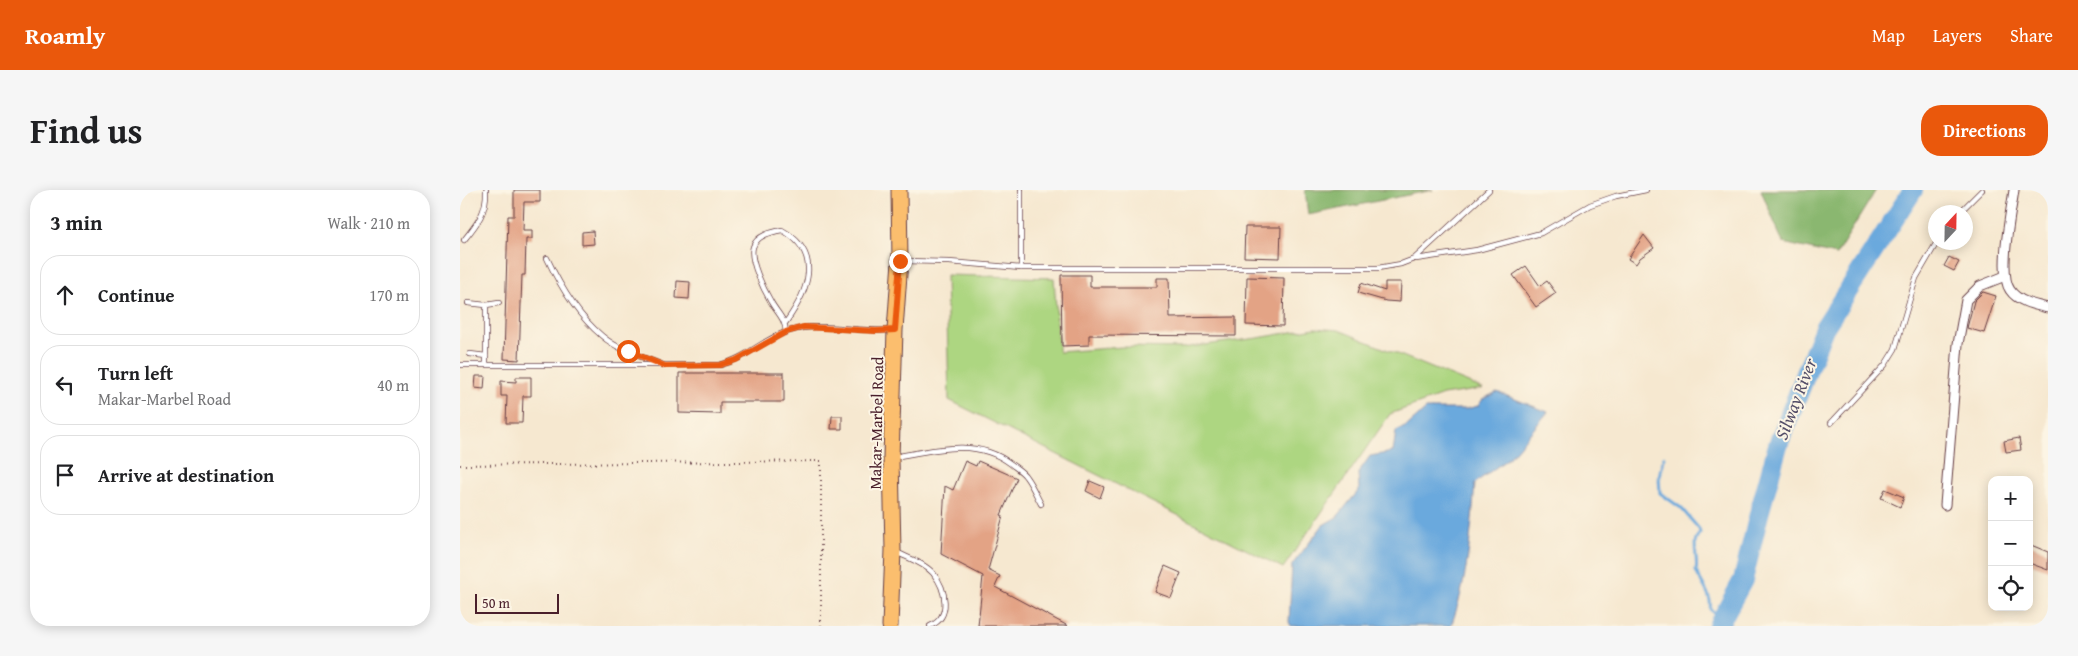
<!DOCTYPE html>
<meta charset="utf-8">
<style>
:root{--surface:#fff;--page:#f6f6f6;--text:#202124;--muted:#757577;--line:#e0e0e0;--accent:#ea580c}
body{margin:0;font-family:"Gentium Book Plus",serif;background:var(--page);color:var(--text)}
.controls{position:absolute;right:15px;bottom:15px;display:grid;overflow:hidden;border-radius:10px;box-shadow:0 2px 12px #0003}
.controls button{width:45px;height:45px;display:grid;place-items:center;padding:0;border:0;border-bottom:1px solid var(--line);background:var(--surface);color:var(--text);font:25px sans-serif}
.compass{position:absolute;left:1468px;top:15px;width:45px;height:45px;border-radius:50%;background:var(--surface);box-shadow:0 2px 12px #0003;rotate:22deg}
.scale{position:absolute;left:15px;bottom:12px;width:84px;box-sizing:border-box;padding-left:5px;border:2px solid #4a1f2b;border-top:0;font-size:14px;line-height:18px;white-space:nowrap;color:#4a1f2b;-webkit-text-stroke:4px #fcf5e5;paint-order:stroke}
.stop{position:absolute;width:15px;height:15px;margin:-11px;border:4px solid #ea580c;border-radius:50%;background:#fff}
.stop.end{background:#ea580c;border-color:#fff;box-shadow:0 1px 5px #0008}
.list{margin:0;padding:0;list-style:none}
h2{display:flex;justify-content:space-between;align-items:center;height:65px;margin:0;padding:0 20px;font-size:21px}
h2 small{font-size:16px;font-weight:400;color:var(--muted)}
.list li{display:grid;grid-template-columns:32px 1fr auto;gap:15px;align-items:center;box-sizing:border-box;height:80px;margin:0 10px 10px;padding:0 10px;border:1px solid var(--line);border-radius:20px}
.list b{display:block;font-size:19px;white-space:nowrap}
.list p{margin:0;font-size:16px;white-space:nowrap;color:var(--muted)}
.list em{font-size:16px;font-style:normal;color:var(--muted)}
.icon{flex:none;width:28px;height:28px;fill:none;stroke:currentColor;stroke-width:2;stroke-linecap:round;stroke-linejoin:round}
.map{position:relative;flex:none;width:1588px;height:436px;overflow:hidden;border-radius:20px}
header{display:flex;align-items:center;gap:30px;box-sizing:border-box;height:70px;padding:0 25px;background:var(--accent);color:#fff}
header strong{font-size:24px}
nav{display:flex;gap:28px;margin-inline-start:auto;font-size:18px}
.intro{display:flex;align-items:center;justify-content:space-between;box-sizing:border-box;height:120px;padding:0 30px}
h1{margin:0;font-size:35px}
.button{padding:12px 22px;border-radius:20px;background:var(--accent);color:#fff;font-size:18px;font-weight:700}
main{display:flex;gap:30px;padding:0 30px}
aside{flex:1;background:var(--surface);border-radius:20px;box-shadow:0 2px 12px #0003}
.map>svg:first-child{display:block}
.green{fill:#add681;stroke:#7c7a56}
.forest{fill:#8ab76f;stroke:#6a6b4d}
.water{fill:#6aa9dd;stroke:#5a6484}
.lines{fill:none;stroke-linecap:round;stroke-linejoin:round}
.stream{stroke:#6aa9dd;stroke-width:3}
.river{stroke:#6aa9dd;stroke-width:20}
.building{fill:#e3a385}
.service-casing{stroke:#643d44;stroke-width:6}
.minor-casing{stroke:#643d44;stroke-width:11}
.primary-casing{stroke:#643d44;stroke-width:17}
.path{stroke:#643d44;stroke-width:2;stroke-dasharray:1 4;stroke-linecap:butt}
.service{stroke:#fff;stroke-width:4.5}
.minor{stroke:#fff;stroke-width:9}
.primary{stroke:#fbbe6e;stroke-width:15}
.route{stroke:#ea580c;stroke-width:6}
.labels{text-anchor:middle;stroke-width:4;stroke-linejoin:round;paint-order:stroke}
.street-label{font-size:16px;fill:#4a1f2b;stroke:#fcf5e5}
.water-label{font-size:18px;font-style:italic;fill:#554f69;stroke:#fcf5e5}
</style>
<header>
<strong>Roamly</strong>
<nav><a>Map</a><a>Layers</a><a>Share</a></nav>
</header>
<div class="intro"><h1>Find us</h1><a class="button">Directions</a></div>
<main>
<aside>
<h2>3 min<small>Walk · 210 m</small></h2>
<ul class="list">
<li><svg class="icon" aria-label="ahead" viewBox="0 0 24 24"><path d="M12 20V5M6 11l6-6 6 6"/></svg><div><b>Continue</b></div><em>170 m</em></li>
<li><svg class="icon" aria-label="left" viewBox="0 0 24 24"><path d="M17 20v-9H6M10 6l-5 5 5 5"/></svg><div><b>Turn left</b><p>Makar-Marbel Road</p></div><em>40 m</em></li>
<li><svg class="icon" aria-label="arrive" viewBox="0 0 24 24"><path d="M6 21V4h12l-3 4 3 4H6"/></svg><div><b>Arrive at destination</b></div></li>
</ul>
</aside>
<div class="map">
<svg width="1588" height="436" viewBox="0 0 1588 436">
<rect width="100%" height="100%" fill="#fcf5e5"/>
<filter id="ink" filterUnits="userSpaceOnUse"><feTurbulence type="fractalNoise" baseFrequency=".02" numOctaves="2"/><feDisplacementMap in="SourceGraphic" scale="10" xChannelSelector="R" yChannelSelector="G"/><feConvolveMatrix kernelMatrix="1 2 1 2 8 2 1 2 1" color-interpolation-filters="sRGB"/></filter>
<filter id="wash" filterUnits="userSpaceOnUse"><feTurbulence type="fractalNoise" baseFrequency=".0096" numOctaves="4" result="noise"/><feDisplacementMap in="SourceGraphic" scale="20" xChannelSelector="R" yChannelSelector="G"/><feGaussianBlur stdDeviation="1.12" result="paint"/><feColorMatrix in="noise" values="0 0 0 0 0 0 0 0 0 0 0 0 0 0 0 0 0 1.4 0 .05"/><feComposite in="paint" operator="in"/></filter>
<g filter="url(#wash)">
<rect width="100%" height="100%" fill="#f6e8d0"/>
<path class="green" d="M486 85 594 88 599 162 662 157 722 158 798 148 855 138 879 140 1023 199 983 205 930 224 823 378 489 210Z"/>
<g class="forest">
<path d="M845 0H973L848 25Z"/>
<path d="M1301 0H1416L1376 65 1323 53Z"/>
</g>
<path class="water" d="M1037 202 1088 222 1050 267 1015 293C1011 342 1008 390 991 436H831L829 432 832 375 863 335 877 327 899 300 898 283 910 266 933 262 936 241 947 236 966 219H1006L1018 216 1023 209Z"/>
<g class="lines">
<path class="stream" d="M1204 267 1199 287 1200 303 1221 318 1239 339 1240 343C1230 352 1239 369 1236 381 1240 392 1253 406 1250 419L1256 424 1270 428"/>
<path class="river" d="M1258 436 1283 390 1299 324 1318 255 1364 138 1453 0"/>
</g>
<g id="blocks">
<g class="building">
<path d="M54 0H80V12H64L63 40H72V49H66L65 85H62L59 170 44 169 48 26H54Z"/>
<path d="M785 37H821L820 68 784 67Z"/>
<path d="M133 41 134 54 122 55V42Z"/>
<path d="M1184 45 1194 58 1180 68 1176 74 1168 69Z"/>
<path d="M1489 67 1499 72 1494 81 1484 76Z"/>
<path d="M1066 76 1080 96 1087 91 1096 103 1076 117 1053 85Z"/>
<path d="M601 85H630V97H697V88H709L710 128 776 127V146L629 145V155L602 156Z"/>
<path d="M787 87 824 88 823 136 786 135Z"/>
<path d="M217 91 230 92 229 109 216 108Z"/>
<path d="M925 92H941L940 112 926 111 898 103 901 93 925 101Z"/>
<path d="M1523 102 1536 106 1524 143 1507 138 1514 111Z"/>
<path d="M219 183H324V212H260V224L219 223Z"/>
<path d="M16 186H25L24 199 15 198Z"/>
<path d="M56 187H71V206H63L62 233H46L47 206H41V191L56 192Z"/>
<path d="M372 226H382V239H371Z"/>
<path d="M1559 248 1561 260 1546 262 1544 251Z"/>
<path d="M505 271 516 276 518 271 557 288 541 325 543 326 528 380 540 386 535 397 608 436H518L523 386 481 364 485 296 493 300Z"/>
<path d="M630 291 644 297 640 308 626 301Z"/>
<path d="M1425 299 1444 307 1440 317 1421 308Z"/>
<path d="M1571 355 1588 362V380L1569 373Z"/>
<path d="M705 376 721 383 711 408 695 402Z"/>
</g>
</g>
</g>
<g filter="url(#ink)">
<use href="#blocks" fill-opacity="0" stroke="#643d44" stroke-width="1"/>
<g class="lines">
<defs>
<g id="service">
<path d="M561 0V78"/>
<path d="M1500 22 1522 0"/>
<path d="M4 50C17 34 27 22 26 0"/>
<path d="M87 68C100 96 118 126 142 146 158 160 182 167 201 174"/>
<path d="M956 69 1017 60 1081 43 1130 15 1156 6 1186 0"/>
<path d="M444 71 489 72 561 78H918L941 74 954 69 1029 0"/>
<path d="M8 113 26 115V175"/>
<path d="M26 115 39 113"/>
<path d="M326 132C349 100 363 63 322 40 312 42 297 45 293 57 289 70 304 100 311 112 317 123 325 128 326 142"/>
<path d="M10 164 26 166"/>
<path d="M0 175H260C286 169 304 148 329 141 362 131 398 143 432 140"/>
<path d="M1371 233 1425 175 1435 159 1456 88 1477 52"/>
<path d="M435 267C474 260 517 247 551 274 556 278 563 282 566 287 572 295 576 305 581 314"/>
<path d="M436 362C448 368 464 373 473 383 486 399 492 427 470 436"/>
</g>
<g id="minor">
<path d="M1554 0C1551 22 1538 83 1550 100 1558 112 1575 115 1588 118"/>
<path d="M1485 315 1498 154 1506 110 1520 96 1545 86"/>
</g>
<path id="primary" d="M430 436 433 360 431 268 435 140 440 71 439 0"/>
</defs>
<use href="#service" class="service-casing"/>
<use href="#minor" class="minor-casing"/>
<use href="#primary" class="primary-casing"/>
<path class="path" d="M0 275 361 271V436"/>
<use href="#service" class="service"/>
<use href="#minor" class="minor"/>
<use href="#primary" class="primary"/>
</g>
</g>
<g class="lines" filter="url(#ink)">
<path class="route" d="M168 161 205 176 260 175 276 170 326 142 344 137 416 141 435 140 440 71"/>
</g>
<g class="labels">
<g class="street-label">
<text transform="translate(416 233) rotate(-89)" y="6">Makar-Marbel Road</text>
</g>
<g class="water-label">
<text transform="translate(1336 209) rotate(-69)" y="6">Silway River</text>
</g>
</g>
</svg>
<div class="controls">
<button>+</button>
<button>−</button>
<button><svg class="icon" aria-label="locate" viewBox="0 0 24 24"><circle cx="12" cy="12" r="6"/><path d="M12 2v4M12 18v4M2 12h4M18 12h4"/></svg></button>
</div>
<svg class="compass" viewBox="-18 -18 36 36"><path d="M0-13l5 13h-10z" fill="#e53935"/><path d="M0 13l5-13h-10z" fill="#757577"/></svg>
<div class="scale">50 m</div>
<div class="stop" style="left:168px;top:161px"></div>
<div class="stop end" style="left:440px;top:71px"></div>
</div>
</main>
